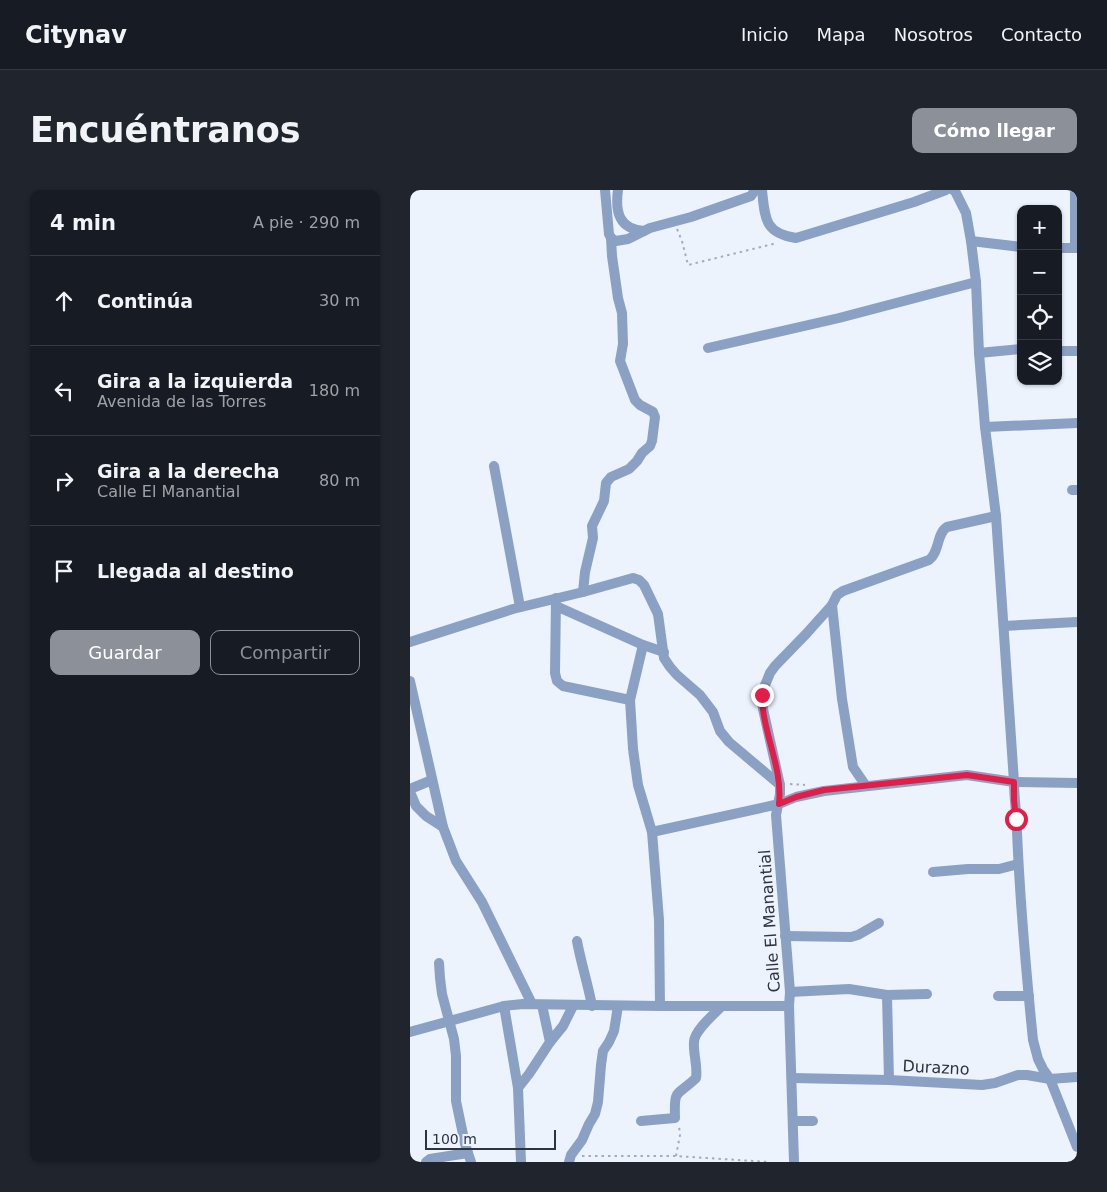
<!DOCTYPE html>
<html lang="es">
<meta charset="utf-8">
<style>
:root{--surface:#171b24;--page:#20242c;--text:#f1f3f6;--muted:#9ea1a6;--line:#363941;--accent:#8c9099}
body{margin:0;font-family:"DejaVu Sans",sans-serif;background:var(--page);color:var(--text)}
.controls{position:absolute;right:15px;top:15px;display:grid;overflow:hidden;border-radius:10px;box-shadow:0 1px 4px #0004}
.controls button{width:45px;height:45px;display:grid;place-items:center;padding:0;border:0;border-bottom:1px solid var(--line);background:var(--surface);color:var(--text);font:25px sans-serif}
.scale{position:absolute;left:15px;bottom:12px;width:131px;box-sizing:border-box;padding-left:5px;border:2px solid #2e343f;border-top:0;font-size:14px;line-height:18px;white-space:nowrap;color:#2e343f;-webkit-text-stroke:4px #ecf3fd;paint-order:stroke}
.stop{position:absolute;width:15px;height:15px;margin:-11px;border:4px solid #e11d48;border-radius:50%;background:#fff}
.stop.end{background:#e11d48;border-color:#fff;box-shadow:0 1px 5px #0008}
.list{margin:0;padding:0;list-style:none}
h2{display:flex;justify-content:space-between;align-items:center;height:65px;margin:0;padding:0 20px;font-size:21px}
h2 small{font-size:16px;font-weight:400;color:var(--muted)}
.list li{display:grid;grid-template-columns:32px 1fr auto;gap:15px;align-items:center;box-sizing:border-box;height:90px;padding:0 20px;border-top:1px solid var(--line)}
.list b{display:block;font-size:19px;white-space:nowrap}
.list p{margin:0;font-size:16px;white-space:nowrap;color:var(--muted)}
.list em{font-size:16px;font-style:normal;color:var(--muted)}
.actions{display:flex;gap:10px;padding:15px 20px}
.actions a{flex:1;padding:11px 0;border:1px solid var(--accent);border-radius:10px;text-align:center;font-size:18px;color:var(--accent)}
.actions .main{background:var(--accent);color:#fff}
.icon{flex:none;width:28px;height:28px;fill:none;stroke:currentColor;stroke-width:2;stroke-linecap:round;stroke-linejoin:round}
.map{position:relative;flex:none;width:667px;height:972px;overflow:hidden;border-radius:10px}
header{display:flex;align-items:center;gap:30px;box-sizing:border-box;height:70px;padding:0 25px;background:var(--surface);border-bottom:1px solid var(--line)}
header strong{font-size:24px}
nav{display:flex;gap:28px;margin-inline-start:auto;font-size:18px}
.intro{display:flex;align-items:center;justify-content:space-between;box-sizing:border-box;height:120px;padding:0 30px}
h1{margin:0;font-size:35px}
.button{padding:12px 22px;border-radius:10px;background:var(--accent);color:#fff;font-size:18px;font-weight:700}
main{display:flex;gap:30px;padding:0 30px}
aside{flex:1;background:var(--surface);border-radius:10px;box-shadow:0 1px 4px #0004}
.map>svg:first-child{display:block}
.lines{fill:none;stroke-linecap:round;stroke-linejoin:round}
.path{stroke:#a5acb6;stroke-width:2;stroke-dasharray:2.5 4;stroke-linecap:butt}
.minor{stroke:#8ba1c4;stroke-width:10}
.route{stroke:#e11d48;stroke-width:6}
.labels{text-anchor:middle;stroke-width:4.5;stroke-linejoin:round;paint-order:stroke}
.street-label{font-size:16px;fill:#2e343f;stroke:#ecf3fd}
</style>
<header>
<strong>Citynav</strong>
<nav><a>Inicio</a><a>Mapa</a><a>Nosotros</a><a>Contacto</a></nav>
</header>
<div class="intro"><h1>Encuéntranos</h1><a class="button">Cómo llegar</a></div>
<main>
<aside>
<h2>4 min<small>A pie · 290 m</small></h2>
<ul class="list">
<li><svg class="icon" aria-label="ahead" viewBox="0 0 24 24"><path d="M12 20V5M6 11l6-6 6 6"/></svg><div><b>Continúa</b></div><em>30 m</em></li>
<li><svg class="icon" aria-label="left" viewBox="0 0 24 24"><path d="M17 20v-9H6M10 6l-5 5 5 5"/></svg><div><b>Gira a la izquierda</b><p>Avenida de las Torres</p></div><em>180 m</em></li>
<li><svg class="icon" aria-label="right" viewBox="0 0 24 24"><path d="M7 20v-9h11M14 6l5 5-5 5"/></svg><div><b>Gira a la derecha</b><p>Calle El Manantial</p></div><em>80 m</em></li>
<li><svg class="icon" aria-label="arrive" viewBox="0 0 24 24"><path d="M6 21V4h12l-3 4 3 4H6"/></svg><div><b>Llegada al destino</b></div></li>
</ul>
<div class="actions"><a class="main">Guardar</a><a>Compartir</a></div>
</aside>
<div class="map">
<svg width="667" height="972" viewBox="0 0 667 972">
<rect width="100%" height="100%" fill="#ecf3fd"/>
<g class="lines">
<g class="path">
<path d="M267 39 272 51 278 75 367 53"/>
<path d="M380 594 395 595"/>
<path d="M172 966H266L359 972"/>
<path d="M266 966 270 945 269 936"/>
</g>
<g class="minor">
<path d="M195 0 199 44 201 48 206 51 218 49 240 38 281 27 341 6 345 0"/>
<path d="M208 0C205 22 209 39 234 41"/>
<path d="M352 0C355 28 354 43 386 48L504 12 536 0"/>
<path d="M543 0 545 1 556 23 561 51 566 92 569 163 575 237 586 326 604 592C604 609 607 625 607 642 610 711 616 781 623 850L628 869 633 879 640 889 667 957"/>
<path d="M665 0V58"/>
<path d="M561 51 611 57"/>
<path d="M648 58H667"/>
<path d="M298 158 429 128 566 92"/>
<path d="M648 161H667"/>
<path d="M569 163 611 159"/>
<path d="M575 237 667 233"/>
<path d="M84 276 110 417"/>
<path d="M662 300H667"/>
<path d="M173 402 175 382 183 348 182 336 194 311 196 293 201 287 219 279 227 271 232 263 240 256 242 251 245 227 243 222 230 215 225 210 210 171 213 154 212 123 208 108 202 66 201 48"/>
<path d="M146 408 145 483 147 491 153 496 220 510"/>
<path d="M422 415 432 509 442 571 443 577 456 596"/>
<path d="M146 416 233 455 254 462"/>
<path d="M594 436 667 432"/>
<path d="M0 452 103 419 173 402 223 388 229 390 234 395 248 424 254 468 260 477 267 485 290 505 303 522 310 541 319 552 370 595"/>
<path d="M233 455 220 510 223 559 228 595 242 642 249 730 250 816"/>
<path d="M0 491 33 637"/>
<path d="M0 599 22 590"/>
<path d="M0 602 6 616 16 626 33 637 46 671 72 712 122 814"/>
<path d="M242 642 369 614 386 607 414 601 557 585 604 592 667 593"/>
<path d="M523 682 558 679H589L608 674"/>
<path d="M375 746 441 747 448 745 469 733"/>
<path d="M167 751C171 773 178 794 182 816"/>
<path d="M29 773 30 788 32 804 44 849 46 866V911L55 954 61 972"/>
<path d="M380 802 439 799 477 805"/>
<path d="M588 806H619"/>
<path d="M94 816 108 898"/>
<path d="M0 842 94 816 113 814 250 816H379"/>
<path d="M140 852 153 836 163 816"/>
<path d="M382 888 479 890 572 895 585 893 608 885H617L640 889 667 887"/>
<path d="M479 890 477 805 517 804"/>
<path d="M231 931 265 928C264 898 266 907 286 888 288 876 283 864 284 852 284 841 304 824 312 816"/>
<path d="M383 931H403"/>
<path d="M16 972 20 969 58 963"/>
<path d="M111 972 108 898 119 884 140 852 132 815"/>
<path d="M159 972 161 965 172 950 179 934 185 924 188 912 191 875 193 861 199 852 204 841 208 816"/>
<path d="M384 972 379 816 380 802 366 625 370 604V595L353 519 352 510 353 500 360 483 365 476 397 443 422 415 427 405 433 401 519 370C530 362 526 344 537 337L586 326"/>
</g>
</g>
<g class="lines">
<path class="route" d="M352 505C352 542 373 577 369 614L386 607 414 600 557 585 604 592V610L606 629"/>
</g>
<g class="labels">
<g class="street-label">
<text transform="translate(359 731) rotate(-94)" y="6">Calle El Manantial</text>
<text transform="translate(526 877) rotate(3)" y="6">Durazno</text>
</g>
</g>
</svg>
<div class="controls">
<button>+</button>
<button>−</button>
<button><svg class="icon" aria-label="locate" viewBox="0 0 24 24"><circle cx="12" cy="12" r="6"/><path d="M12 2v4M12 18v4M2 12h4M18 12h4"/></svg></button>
<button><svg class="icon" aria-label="layers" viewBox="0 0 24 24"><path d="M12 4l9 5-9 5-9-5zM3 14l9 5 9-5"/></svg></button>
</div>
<div class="scale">100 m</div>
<div class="stop" style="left:606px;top:629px"></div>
<div class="stop end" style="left:352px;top:505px"></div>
</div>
</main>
